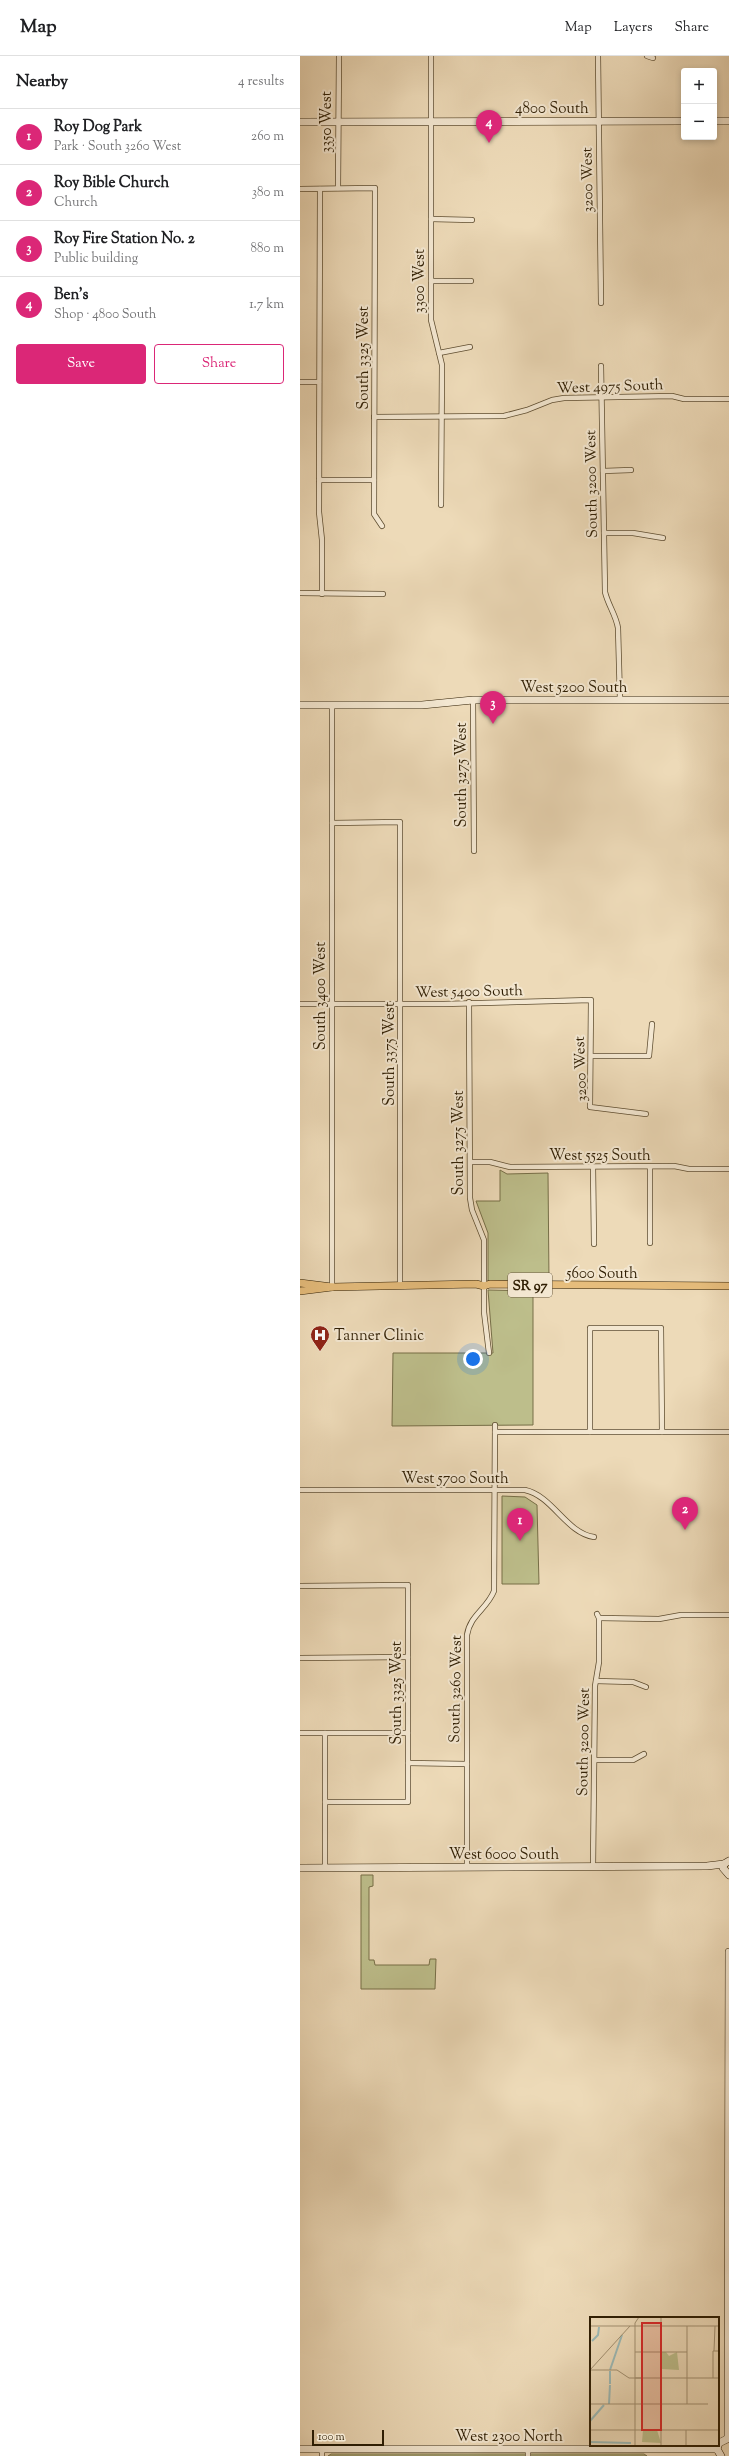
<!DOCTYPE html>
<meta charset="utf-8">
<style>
:root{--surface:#fff;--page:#f2f2f2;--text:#202124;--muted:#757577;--line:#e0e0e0;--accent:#db2777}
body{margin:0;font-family:"Sorts Mill Goudy",serif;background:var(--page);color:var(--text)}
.controls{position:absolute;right:12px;top:12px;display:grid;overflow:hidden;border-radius:4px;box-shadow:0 2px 6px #0003}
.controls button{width:36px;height:36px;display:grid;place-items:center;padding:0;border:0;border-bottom:1px solid var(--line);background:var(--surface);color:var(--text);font:20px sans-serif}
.scale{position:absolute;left:12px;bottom:10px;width:72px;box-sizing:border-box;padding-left:4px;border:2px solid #2f1e03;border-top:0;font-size:11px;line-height:14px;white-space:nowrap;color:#2f1e03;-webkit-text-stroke:3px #f3e7d1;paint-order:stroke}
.you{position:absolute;left:173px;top:1303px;width:14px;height:14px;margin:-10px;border:3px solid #fff;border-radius:50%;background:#1a73e8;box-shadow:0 0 0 6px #1a73e833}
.badge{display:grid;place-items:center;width:26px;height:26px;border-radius:50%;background:var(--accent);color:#fff;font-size:13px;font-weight:700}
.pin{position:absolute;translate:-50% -33px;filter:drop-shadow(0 1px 2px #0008)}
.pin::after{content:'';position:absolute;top:21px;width:14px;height:12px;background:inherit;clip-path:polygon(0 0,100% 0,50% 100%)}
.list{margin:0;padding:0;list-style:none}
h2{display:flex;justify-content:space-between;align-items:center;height:52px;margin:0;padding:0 16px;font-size:17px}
h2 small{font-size:13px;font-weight:400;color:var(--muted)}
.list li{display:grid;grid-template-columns:26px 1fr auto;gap:12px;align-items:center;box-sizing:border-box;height:56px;padding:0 16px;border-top:1px solid var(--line)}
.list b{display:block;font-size:15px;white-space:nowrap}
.list p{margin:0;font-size:13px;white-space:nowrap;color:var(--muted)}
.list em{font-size:13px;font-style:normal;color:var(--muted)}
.actions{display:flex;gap:8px;padding:12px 16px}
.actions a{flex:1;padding:9px 0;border:1px solid var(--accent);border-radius:4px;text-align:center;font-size:14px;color:var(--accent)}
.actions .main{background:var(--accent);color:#fff}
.map{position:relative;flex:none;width:429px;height:2400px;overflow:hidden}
header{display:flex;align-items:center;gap:24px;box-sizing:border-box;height:56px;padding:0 20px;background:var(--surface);border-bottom:1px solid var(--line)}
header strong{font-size:19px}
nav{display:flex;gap:22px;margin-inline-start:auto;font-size:14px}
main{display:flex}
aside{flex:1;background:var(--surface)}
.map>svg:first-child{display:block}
.green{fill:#bdbe8b;stroke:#766e47}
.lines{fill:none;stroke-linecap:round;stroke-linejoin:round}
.street-casing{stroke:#5e4d30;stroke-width:6}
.secondary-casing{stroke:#2f1e03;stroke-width:8}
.primary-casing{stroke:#2f1e03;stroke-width:8}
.street{stroke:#f3e7d1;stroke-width:4.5}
.secondary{stroke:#f3e7d1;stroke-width:7}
.primary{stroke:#e6bd7c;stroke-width:7}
.labels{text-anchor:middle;stroke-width:4;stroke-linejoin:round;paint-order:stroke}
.shield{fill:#f3e7d1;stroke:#6a5a41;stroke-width:1}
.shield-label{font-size:14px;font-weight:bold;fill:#2f1e03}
.street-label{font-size:15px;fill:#2f1e03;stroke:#f3e7d1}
.poi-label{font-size:15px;fill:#2f1e03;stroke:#f3e7d1;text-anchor:start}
.inset-river{fill:none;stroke:#9bb9b6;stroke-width:2}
.inset-road{fill:none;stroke:#a18f70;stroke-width:1}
.view{fill:#d62828;fill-opacity:0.15;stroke:#d62828;stroke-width:2}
.inset-edge{fill:none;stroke:#2f1e03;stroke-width:2}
</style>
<header>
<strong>Map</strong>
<nav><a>Map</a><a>Layers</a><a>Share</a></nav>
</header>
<main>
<aside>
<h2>Nearby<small>4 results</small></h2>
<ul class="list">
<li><span class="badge">1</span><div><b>Roy Dog Park</b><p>Park · South 3260 West</p></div><em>260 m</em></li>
<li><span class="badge">2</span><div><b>Roy Bible Church</b><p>Church</p></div><em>380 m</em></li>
<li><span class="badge">3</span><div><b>Roy Fire Station No. 2</b><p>Public building</p></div><em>880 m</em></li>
<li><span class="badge">4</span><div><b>Ben's</b><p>Shop · 4800 South</p></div><em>1.7 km</em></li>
</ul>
<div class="actions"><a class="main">Save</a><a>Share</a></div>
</aside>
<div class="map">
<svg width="429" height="2400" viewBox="0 0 429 2400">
<rect width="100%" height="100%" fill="#eddab8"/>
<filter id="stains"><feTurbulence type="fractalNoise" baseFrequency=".005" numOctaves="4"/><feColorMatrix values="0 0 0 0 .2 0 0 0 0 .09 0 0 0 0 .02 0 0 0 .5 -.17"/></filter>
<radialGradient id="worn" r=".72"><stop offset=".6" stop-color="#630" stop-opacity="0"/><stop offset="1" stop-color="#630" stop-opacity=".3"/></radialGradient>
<g class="green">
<path d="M200 1114 207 1118 248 1117 249 1225H188V1177L176 1145H200Z"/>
<path d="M188 1234 233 1235V1369L92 1370 93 1297H193Z"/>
<path d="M202 1440 225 1441 237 1449 239 1528H202Z"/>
<path d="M61 1819H73V1830L69 1831V1904H74L75 1909H129L130 1903H136L135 1933H61Z"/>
<path d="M31 2398H344L347 2400H28Z"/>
</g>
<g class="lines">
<defs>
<g id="street">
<path d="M131 0V264L142 309 141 449"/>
<path d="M298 0 301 247"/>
<path d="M347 0 353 2"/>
<path d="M38 132 39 0"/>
<path d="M0 133 75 132 74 458 82 470"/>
<path d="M20 133 19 456 22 484V538"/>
<path d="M131 163 172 164"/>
<path d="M131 225H171"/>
<path d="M139 297 170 291"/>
<path d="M301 310 305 536C308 549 316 559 318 572L320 644"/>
<path d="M0 326H19"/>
<path d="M74 361 204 360 227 354 252 344 264 342 372 340 384 343H429"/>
<path d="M303 415 331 414"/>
<path d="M19 424H74"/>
<path d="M304 477H333L363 482"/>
<path d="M0 537 83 538"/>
<path d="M173 644 174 795"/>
<path d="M32 649V1231"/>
<path d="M32 767 100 766V1230"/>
<path d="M169 946 170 1142 172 1154 184 1184V1256L189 1297"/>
<path d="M0 948H144L291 944 290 1051 346 1058"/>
<path d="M291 1000H349L352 968"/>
<path d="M171 1106H190L210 1111 374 1110 389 1113H429"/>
<path d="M293 1111 294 1188"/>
<path d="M350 1111V1187"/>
<path d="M195 1376H429"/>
<path d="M290 1376V1272H361L362 1376"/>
<path d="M0 1434H225C253 1440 266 1477 294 1481"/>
<path d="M0 1530 108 1529V1746H25"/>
<path d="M299 1562 359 1563 381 1559H429"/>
<path d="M0 1602 108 1601"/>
<path d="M296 1625 333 1626 346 1631"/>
<path d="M0 1677H108"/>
<path d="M25 1677V1812"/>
<path d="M295 1704H333L344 1698"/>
<path d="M108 1707 167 1708"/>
<path d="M167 1811V1579C170 1559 187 1553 194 1535L195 1369"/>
<path d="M293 1811 295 1630 299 1606V1562L297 1558"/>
<path d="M22 2400V2393"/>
<path d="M228 2400V2393"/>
</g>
<g id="secondary">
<path d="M414 65H429"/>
<path d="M0 66 384 65"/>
<path d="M0 649H122L173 644H429"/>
<path d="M429 1805 424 1808 423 1812 429 1819"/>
<path d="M0 1812 407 1810 424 1808"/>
<path d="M428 2382 429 1896"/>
<path d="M0 2393H417"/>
<path d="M421 2400 417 2393 419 2387 429 2382"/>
</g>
<g id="primary">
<path d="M0 1227 32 1231 0 1235"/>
<path d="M32 1231 176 1228 184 1230 190 1228 429 1230"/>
</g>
</defs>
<use href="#street" class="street-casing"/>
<use href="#secondary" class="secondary-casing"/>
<use href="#primary" class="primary-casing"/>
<use href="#street" class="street"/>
<use href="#secondary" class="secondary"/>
<use href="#primary" class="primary"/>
</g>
<defs>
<symbol id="hospital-pin" viewBox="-11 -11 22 30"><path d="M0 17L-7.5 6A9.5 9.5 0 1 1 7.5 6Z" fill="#8f2418" stroke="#f3e7d1"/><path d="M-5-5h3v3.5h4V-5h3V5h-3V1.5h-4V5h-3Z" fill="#fff"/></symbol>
</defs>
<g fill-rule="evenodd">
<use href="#hospital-pin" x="9" y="1268" width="22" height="30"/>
</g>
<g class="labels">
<rect class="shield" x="208" y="1217" width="44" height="24" rx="3"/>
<g class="shield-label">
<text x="230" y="1234">SR 97</text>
</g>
<g class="street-label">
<text x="252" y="57">4800 South</text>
<text transform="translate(26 66) rotate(-90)" y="5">3350 West</text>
<text transform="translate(287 124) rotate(-91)" y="5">3200 West</text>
<text transform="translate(119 225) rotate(-90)" y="5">3300 West</text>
<text transform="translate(63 302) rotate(-90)" y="5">South 3325 West</text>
<text transform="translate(310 330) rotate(-2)" y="5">West 4975 South</text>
<text transform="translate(291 428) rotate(-91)" y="5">South 3200 West</text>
<text x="274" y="636">West 5200 South</text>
<text transform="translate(161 719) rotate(-90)" y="5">South 3275 West</text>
<text transform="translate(169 935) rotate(-1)" y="5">West 5400 South</text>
<text transform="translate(20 940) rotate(-90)" y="5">South 3400 West</text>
<text transform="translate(89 998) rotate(-90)" y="5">South 3375 West</text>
<text transform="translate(280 1013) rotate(-92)" y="5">3200 West</text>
<text transform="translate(158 1087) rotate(-90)" y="5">South 3275 West</text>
<text x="300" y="1104">West 5525 South</text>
<text x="302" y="1222">5600 South</text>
<text x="155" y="1427">West 5700 South</text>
<text transform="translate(155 1633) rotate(-89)" y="5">South 3260 West</text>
<text transform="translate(96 1637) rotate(-90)" y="5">South 3325 West</text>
<text transform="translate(283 1686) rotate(-89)" y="5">South 3200 West</text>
<text x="204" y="1803">West 6000 South</text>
<text x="209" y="2385">West 2300 North</text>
</g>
<g class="poi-label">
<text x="34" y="1284">Tanner Clinic</text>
</g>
</g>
<g transform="translate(290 2261)">
<rect width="129" height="129" fill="#eddab8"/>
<path d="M72 35H76L79 39 87 35 89 53 72 52ZM53 113H67L71 126 52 125Z" fill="#bdbe8b"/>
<path class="inset-river" d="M2 24 8 18 9 10M20 53 32 18M20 54V67M19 87 20 68M0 104 14 88M0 125 41 126"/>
<path class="inset-road" d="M71 0V87M0 9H45M45 9H86M86 9H129M97 9V87M124 34 125 9M45 35H97M129 48V74M0 53 40 9M0 53H27L39 61H53H45M53 61H129M123 61V34H129M0 87H71M71 87H118M71 112V87M0 113H70M71 113H129M96 113V129M45 129V6L49 0M71 129V113"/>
<path class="view" d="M52 6H71V113H52Z"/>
<rect width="129" height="129" class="inset-edge"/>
</g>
<rect width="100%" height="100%" filter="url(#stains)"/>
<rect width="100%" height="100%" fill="url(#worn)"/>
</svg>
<div class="controls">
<button>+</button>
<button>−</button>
</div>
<div class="scale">100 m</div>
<div class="you"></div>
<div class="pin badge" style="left:220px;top:1485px">1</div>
<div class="pin badge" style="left:385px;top:1474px">2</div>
<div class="pin badge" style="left:193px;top:668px">3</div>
<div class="pin badge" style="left:189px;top:87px">4</div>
</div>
</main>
